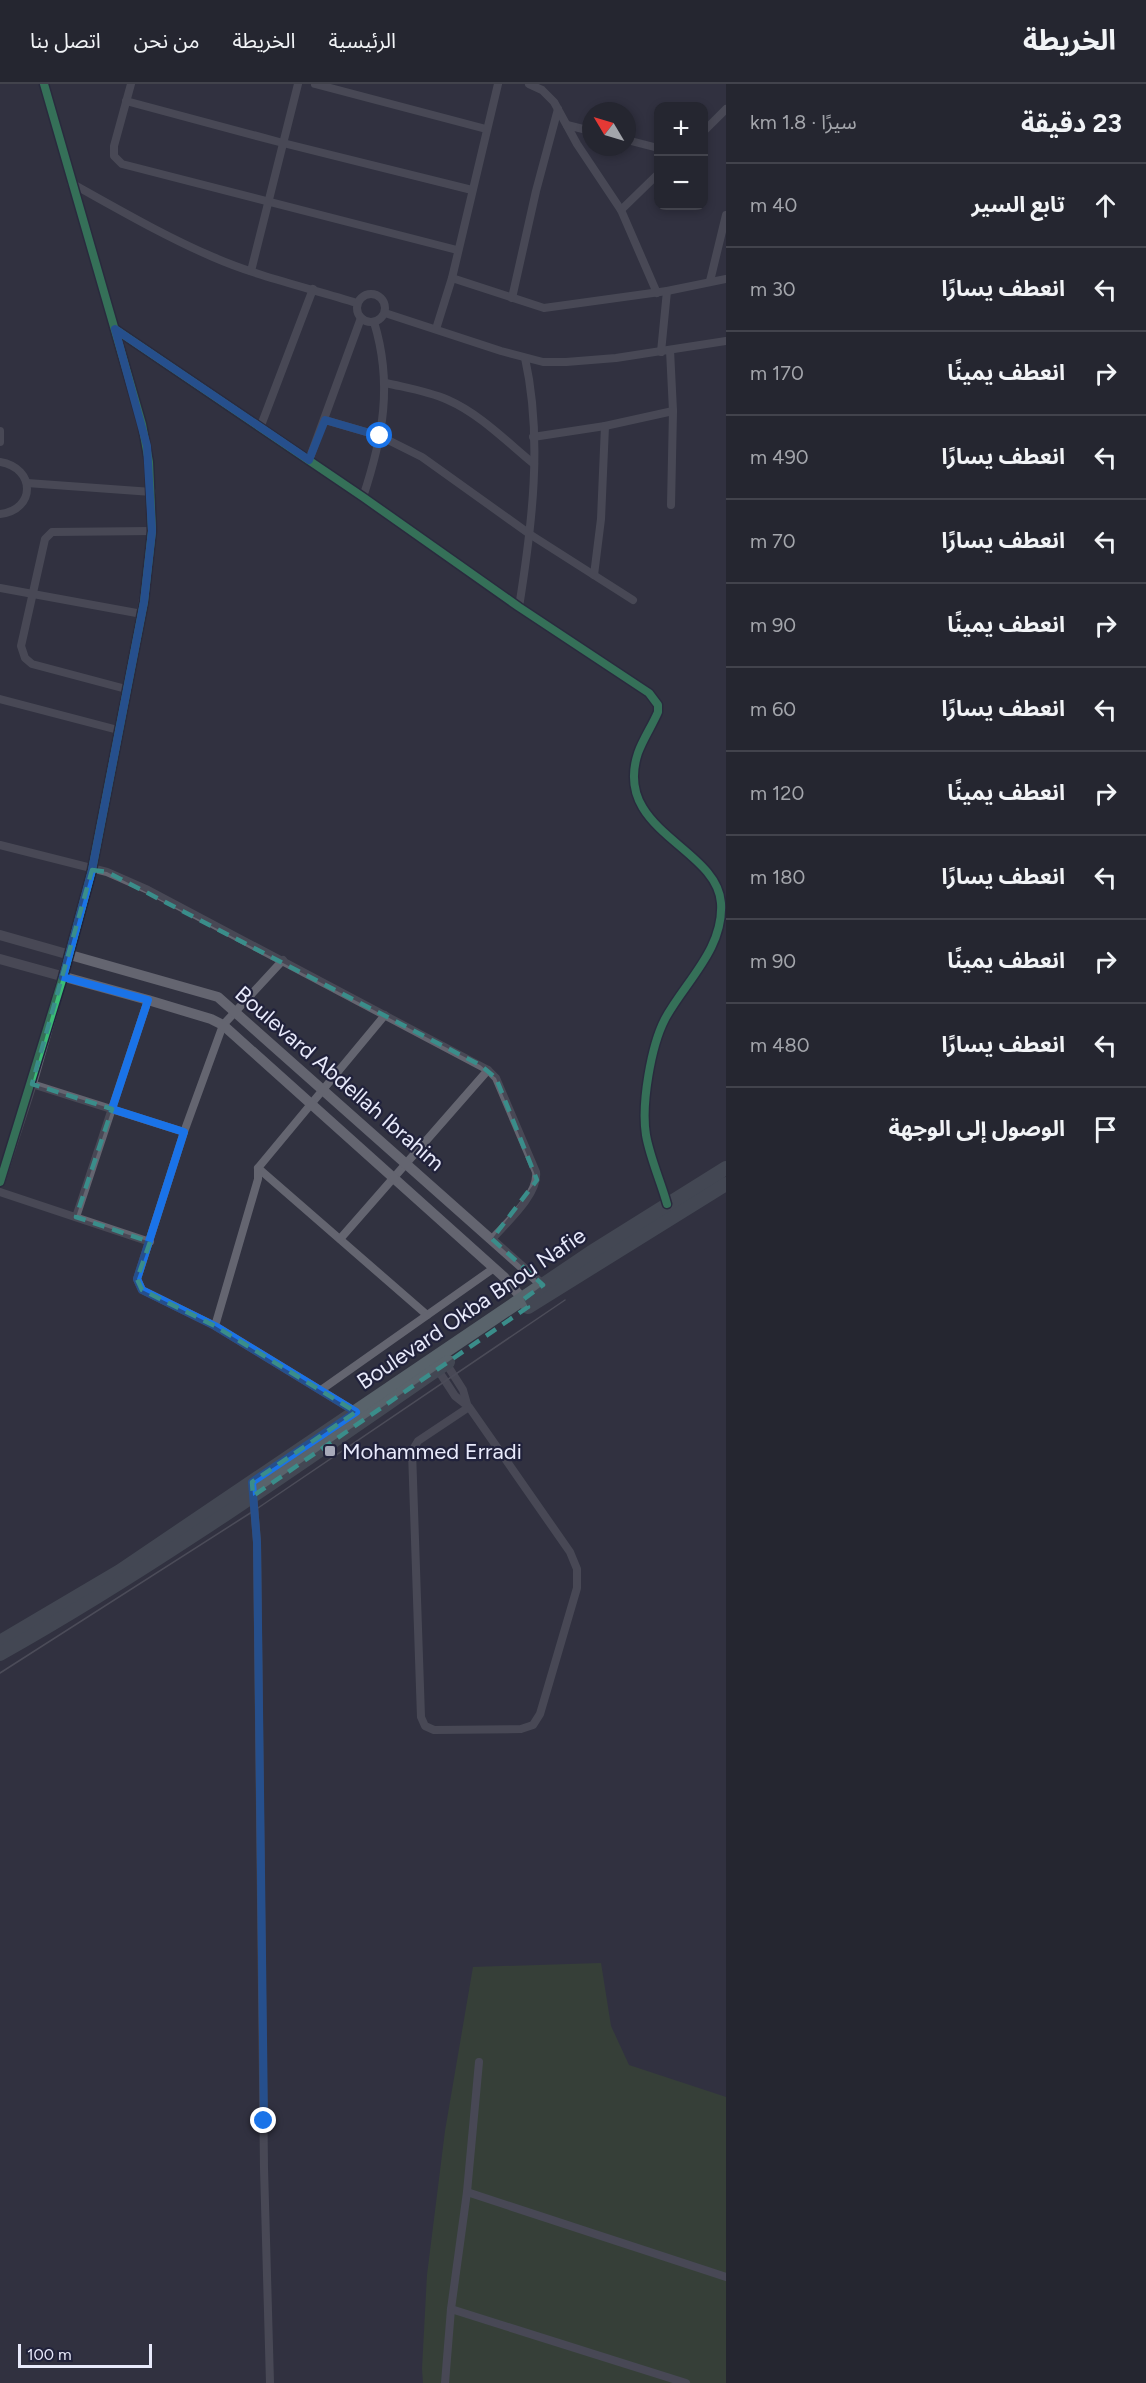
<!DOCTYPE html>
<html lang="ar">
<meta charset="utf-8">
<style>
:root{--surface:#252630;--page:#31323c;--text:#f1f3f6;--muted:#a3a5ab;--line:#42434c}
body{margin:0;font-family:Figtree,"Noto Sans Arabic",sans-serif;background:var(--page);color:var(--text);direction:rtl}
.controls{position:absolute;right:18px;top:18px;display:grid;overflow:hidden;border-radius:12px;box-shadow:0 3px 9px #0003}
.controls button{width:54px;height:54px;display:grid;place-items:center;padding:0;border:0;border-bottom:2px solid var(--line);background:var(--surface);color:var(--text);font:30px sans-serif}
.compass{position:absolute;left:582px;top:18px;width:54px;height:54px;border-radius:50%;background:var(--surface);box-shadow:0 3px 9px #0003;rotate:308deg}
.scale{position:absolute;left:18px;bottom:15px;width:134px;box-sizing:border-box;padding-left:6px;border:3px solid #e8eafb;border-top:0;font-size:16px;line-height:21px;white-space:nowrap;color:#e8eafb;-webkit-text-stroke:4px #21223b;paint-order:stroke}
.stop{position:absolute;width:18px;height:18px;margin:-14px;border:4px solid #1a73e8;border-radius:50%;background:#fff}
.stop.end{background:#1a73e8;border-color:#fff;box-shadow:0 2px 6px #0008}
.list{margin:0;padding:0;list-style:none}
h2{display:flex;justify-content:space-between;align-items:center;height:78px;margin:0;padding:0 24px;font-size:26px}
h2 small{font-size:20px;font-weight:400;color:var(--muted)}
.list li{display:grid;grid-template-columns:39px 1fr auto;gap:18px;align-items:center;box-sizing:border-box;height:84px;padding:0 24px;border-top:2px solid var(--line)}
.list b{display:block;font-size:22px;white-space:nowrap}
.list em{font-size:20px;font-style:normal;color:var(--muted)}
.icon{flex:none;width:33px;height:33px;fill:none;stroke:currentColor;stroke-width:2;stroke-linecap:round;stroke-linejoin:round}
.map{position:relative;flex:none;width:726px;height:2299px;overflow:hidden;direction:ltr}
header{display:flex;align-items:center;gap:36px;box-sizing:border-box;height:84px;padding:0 30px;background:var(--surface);border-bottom:2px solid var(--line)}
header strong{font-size:28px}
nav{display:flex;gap:33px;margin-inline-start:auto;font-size:21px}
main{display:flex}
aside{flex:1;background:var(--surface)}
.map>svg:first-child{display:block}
.green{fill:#3c5130}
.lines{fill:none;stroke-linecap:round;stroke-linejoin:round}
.minor{stroke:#646570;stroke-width:8}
.tertiary{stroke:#646570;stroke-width:10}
.primary{stroke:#59636b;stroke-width:14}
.tram{stroke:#6c6c77;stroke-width:1.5}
.cycleway-casing{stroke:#21223b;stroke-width:11}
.cycleway{stroke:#3abd76;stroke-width:8}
.route{stroke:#1a73e8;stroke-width:8}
.marked{fill:none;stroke:#3a8d8a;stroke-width:4.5;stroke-dasharray:12 8;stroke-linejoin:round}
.poi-dot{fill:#a8aaba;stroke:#21223b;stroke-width:2}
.labels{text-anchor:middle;stroke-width:4.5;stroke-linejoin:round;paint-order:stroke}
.street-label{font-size:22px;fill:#e8eafb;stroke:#21223b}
.poi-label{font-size:22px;fill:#e8eafb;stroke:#21223b;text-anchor:start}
</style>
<header>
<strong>الخريطة</strong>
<nav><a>الرئيسية</a><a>الخريطة</a><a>من نحن</a><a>اتصل بنا</a></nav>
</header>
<main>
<aside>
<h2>23 دقيقة<small>سيرًا · 1.8 km</small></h2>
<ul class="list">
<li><svg class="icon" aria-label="ahead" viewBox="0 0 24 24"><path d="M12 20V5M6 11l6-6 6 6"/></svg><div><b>تابع السير</b></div><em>40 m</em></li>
<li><svg class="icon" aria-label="left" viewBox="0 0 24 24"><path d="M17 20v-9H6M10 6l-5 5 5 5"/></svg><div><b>انعطف يسارًا</b></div><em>30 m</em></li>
<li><svg class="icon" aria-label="right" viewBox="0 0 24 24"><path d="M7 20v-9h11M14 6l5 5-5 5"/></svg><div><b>انعطف يمينًا</b></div><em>170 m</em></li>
<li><svg class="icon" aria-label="left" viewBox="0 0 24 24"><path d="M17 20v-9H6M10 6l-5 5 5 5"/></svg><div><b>انعطف يسارًا</b></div><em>490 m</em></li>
<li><svg class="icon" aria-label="left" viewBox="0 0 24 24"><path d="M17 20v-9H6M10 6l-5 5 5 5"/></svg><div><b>انعطف يسارًا</b></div><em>70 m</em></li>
<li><svg class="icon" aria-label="right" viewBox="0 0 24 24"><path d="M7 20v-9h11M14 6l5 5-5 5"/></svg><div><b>انعطف يمينًا</b></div><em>90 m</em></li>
<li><svg class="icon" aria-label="left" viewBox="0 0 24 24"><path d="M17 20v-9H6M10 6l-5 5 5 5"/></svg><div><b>انعطف يسارًا</b></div><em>60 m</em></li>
<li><svg class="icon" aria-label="right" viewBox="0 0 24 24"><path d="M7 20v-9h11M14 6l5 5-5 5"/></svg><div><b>انعطف يمينًا</b></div><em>120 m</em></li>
<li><svg class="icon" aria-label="left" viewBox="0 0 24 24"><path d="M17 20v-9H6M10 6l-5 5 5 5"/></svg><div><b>انعطف يسارًا</b></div><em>180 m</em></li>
<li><svg class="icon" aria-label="right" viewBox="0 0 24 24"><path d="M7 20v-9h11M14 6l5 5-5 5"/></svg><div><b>انعطف يمينًا</b></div><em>90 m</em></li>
<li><svg class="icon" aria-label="left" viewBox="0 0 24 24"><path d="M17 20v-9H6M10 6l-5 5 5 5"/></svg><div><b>انعطف يسارًا</b></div><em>480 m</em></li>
<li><svg class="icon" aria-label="arrive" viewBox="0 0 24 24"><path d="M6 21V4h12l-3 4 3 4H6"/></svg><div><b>الوصول إلى الوجهة</b></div></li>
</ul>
</aside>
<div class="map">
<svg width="726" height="2299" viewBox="0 0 726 2299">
<rect width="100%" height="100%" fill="#313240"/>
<path class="green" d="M601 1879 611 1942 629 1981 726 2013V2299H423L422 2285 427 2191 445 2047 473 1883Z"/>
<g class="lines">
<g class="minor">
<path d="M44 0 142 340C165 437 141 524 123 620 113 675 105 731 92 786 86 814 77 842 69 870"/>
<path d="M131 0 114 62V72L122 80 457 166"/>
<path d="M315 0 486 45"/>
<path d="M529 0 542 6 554 18 577 60 621 126 657 209"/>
<path d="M126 17 283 59 472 106"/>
<path d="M567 41 591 47"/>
<path d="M704 47 726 25"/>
<path d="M627 56 658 64"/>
<path d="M71 99C118 125 164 152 213 173 259 193 309 204 357 219"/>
<path d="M621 126 658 90"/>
<path d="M251 187 298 0"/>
<path d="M452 194 544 224 667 207 726 195"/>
<path d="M710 197 726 131"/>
<circle cx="371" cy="224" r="14"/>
<path d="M512 214 536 107 558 25"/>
<path d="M385 229 501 267 543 278H566L616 274 726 257"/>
<path d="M115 245 363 413 519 523 649 609 658 621V628C652 642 643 655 638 669 612 747 717 763 721 819 724 865 685 898 665 935 651 962 641 1020 646 1051 650 1074 661 1098 667 1120"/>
<path d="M436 245 452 194 498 0"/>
<path d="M670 266 673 327 671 421"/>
<path d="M661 268 667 207"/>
<path d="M386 299C407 304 428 307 448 316 480 330 507 358 534 380"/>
<path d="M325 336 380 352 422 373 531 451 633 516"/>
<path d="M260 344 313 205"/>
<path d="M0 347V358"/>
<path d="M533 353 605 342 673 327"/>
<path d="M309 376 361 234"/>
<path d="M0 378C36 384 36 426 0 430"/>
<path d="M27 399 152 408"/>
<path d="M363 413C383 353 393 300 374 238"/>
<path d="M594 491 601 435 605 342"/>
<path d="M0 504 142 530"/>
<path d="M519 523C532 442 543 355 525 274"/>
<path d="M126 605 32 580 25 574 21 562 45 455 52 448 152 447"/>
<path d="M0 615 118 646"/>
<path d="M0 761 107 788 148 806 488 986 496 994 536 1088C539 1110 506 1139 492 1155"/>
<path d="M283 876 223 941 184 1048 137 1195 142 1206 215 1242 356 1328"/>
<path d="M32 1000 184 1048"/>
<path d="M258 1084 427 1231"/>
<path d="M0 1108 150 1158"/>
<path d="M76 1133 148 916"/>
<path d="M340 1155 488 986"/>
<path d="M215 1242 258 1095V1084L385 931"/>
<path d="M444 1276 463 1306 467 1320"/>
<path d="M436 1283 455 1312 469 1323 570 1468 577 1485V1504L540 1630 533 1641 521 1645 434 1646 425 1642 421 1633 412 1367 418 1357 469 1323"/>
<path d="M321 1306 494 1184"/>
<path d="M253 1409 257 1458 264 2084 270 2299"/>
<path d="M467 2108 726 2193"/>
<path d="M451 2225 686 2299"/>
<path d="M445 2299 451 2225 467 2108 479 1978"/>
</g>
<g class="tertiary">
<path d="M0 851 218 913 548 1206"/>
<path d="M0 875 148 916 211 935 223 941 504 1193 526 1219"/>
<path d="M0 1098 32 1000 69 870"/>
</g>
<g class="primary">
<path d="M528 1223 726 1100"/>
<path d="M0 1558 120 1487 590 1169 726 1084"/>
<path d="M0 1570C155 1483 301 1379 448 1278"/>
</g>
<path class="tram" d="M0 1589 255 1426 565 1216"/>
<defs>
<g id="cycleway">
<path d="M115 245 363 413 519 523 649 609 658 621V628C652 642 643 655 638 669 612 747 717 763 721 819 724 865 685 898 665 935 651 962 641 1020 646 1051 650 1074 661 1098 667 1120"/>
<path d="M0 1098 63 893 92 786 144 518 152 447 149 378 142 340 44 0"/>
</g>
</defs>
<use href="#cycleway" class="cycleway-casing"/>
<use href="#cycleway" class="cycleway"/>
</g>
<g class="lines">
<path class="route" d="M264 2037 257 1458 252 1398 356 1328 215 1242 142 1206 137 1195 184 1048 112 1025 148 916 63 893 92 786 144 518 152 447 147 362 115 245 309 376 325 336 380 352"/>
</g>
<path d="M0 0H726V2299H0ZM92 786 107 788 480 981 496 994 537 1096 492 1155 543 1201 524 1215 528 1223 253 1412 252 1398 356 1328 215 1242 142 1206 137 1195 150 1158 76 1133 112 1025 32 1000Z" fill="#313240" fill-opacity=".55" fill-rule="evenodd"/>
<path class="marked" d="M92 786 107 788 480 981 496 994 537 1096 492 1155 543 1201 524 1215 528 1223 253 1412 252 1398 356 1328 215 1242 142 1206 137 1195 150 1158 76 1133 112 1025 32 1000Z"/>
<rect class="poi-dot" x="324" y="1361" width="12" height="12" rx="3"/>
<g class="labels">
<g class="street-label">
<text transform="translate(340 994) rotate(41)" y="8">Boulevard Abdellah Ibrahim</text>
<text transform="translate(471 1224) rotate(-34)" y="8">Boulevard Okba Bnou Nafie</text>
</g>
<g class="poi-label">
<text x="342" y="1375">Mohammed Erradi</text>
</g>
</g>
</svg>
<div class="controls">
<button>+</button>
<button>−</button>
</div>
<svg class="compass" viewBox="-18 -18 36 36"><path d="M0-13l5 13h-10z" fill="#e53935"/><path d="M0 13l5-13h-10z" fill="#a3a5ab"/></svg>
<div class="scale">100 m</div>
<div class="stop" style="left:380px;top:352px"></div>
<div class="stop end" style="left:264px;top:2037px"></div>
</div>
</main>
